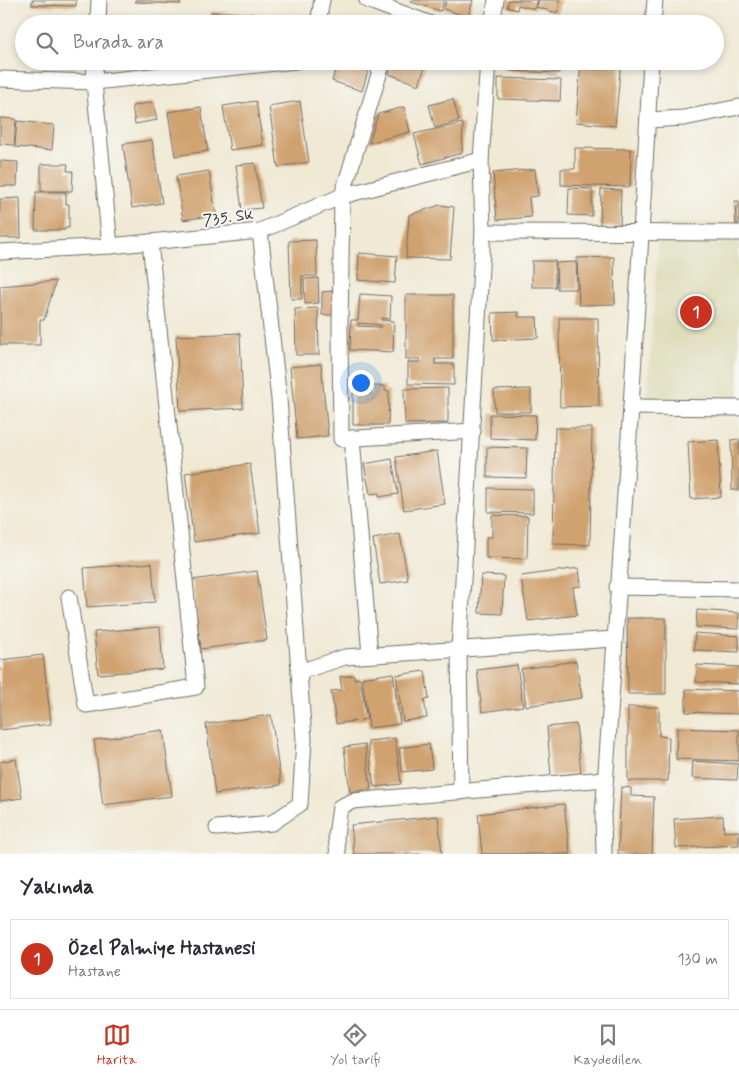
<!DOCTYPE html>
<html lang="tr">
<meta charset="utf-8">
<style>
:root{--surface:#fff;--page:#f2f2f3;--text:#2b2b33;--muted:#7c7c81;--line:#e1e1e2;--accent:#c8321e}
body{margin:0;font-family:Mynerve,sans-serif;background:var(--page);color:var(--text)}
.you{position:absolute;left:360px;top:382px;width:18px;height:18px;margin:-12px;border:4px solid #fff;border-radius:50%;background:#1a73e8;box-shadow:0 0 0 8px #1a73e833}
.badge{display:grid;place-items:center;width:32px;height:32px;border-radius:50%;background:var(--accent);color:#fff;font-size:16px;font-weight:700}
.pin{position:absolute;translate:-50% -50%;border:2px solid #fff;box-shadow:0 1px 5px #0006}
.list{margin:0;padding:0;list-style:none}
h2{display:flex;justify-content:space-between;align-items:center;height:65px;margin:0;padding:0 20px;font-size:21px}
h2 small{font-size:16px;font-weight:400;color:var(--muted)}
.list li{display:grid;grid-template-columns:32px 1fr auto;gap:15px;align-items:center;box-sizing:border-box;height:80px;margin:0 10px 10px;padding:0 10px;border:1px solid var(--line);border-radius:0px}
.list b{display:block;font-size:19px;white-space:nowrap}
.list p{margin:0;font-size:16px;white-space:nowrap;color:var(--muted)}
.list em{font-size:16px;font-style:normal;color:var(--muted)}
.icon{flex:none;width:28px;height:28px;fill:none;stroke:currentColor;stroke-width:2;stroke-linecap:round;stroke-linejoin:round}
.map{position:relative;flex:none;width:739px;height:854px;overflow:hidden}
.search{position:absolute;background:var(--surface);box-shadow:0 2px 8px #0003;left:15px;right:15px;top:15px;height:55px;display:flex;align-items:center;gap:12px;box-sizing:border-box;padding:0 18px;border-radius:28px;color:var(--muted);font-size:19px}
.sheet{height:155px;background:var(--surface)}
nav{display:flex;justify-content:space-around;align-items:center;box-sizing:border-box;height:70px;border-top:1px solid var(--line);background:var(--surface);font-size:14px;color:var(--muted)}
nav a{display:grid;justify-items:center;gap:2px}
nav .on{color:var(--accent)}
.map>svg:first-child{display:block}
.built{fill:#deddbb}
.building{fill:#d0a270;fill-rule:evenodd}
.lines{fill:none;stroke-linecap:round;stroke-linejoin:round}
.minor-casing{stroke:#706e66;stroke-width:17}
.minor{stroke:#fff;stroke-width:15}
.labels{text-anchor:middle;stroke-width:4;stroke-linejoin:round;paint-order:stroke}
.street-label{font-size:16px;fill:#2b2b2b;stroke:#f6f6f2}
</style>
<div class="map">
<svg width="739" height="854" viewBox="0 0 739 854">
<rect width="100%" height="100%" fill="#f6f6f2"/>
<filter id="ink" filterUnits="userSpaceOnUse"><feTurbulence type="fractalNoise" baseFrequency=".02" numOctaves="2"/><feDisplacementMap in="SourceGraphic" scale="10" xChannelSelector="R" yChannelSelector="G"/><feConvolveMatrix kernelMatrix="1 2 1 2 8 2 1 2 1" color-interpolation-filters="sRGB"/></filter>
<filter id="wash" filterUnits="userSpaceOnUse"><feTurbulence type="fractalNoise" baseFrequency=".0096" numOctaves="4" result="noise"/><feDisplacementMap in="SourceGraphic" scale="20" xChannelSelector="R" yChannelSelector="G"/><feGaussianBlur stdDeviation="1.12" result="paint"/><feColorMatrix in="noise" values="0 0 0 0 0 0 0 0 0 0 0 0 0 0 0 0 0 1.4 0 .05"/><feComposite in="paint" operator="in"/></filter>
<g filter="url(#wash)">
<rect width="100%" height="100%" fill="#f0e9d4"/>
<path class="built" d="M739 222V402L647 401 659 223Z"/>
<g id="blocks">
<g class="building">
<path d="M32 0H76V6L32 5Z"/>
<path d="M135 0H180V4L135 2Z"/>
<path d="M412 0H444L441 11 411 2Z"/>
<path d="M446 0H473L468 17 444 9Z"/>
<path d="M509 0H538L535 9 518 5 517 10 507 7Z"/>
<path d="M539 0H561L557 13 536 7Z"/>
<path d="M211 12 256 14 255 24H211Z"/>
<path d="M507 15 557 18 556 24H507Z"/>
<path d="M585 19 624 22V24H584Z"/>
<path d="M41 61H73V64L41 63Z"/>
<path d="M338 61H371L362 91 332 81Z"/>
<path d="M393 61H427L419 85 389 74Z"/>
<path d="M509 61H560L559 73 509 71Z"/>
<path d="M581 61H621L615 126 576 122Z"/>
<path d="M498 78 561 80 560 101 498 99Z"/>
<path d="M453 99 459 121 435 128 429 105Z"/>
<path d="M256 101 263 145 230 150 223 106Z"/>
<path d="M300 101 309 162 278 167 269 106Z"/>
<path d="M153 102 157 120 135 124 132 106Z"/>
<path d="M201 107 208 151 175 156 168 112Z"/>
<path d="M404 107 410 132 369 143 378 114Z"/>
<path d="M0 118 16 119 14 145 0 144Z"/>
<path d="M17 121 54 125 52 150 15 147Z"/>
<path d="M463 123 462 153 422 164 414 134Z"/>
<path d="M152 140 162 203 132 208 123 144Z"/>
<path d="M575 148 631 149 630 187 561 185V169H575Z"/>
<path d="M0 161 18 162 17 186H0Z"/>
<path d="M255 163 262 208 242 210 236 165Z"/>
<path d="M41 164H68L67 171H73L72 191H41Z"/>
<path d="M535 169 538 196 529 197 531 217 497 220 493 173Z"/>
<path d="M209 171 216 215 183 220 176 176Z"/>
<path d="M569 188 592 189V216L568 215Z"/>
<path d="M601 189 621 190 620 227 600 226Z"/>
<path d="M36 192H66V204H69V228H65V230H35Z"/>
<path d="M20 198 21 238H0V199Z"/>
<path d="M735 201H739V224H736Z"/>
<path d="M440 205 454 207 450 259 406 258 409 215Z"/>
<path d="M316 240 317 276H302V299H291L289 241Z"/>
<path d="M359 253 397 256 395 283 358 280Z"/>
<path d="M614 257 615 304 579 305 577 258Z"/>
<rect x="532" y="261" width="23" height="26"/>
<path d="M576 262 577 289H557L556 263Z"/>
<path d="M318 278 319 303 305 304 304 279Z"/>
<path d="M56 281 44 320H40V345H0V286Z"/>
<path d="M332 291 333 315H322V292Z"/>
<path d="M360 294 391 296 390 319 381 318V320L394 321 393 352 350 350 351 320H358ZM358 323 381 325V327L358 326Z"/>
<path d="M406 295H453V359H435V364H454V385L408 384V362H420V359H406Z"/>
<path d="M318 308 319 355H296L295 309Z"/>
<path d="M519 312 518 317H537L538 338 493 340 492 313Z"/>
<path d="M559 318H598L599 406 560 407Z"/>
<path d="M240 333 243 408 180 411 176 336Z"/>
<path d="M321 364 328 436 297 439 290 367Z"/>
<path d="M371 386H385V391H389L388 425H353V393H371Z"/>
<path d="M448 388V423L405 424 404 389Z"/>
<path d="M531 389V412H495L494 390Z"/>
<path d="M490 414 536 415 535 440 490 438Z"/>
<path d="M555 428H592L590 545 553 544Z"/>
<path d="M739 439V490H732L731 440Z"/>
<path d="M718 440 721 497 691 499 688 442Z"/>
<path d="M487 447 527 448 526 478 487 477Z"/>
<path d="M437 451 445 504 404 510 396 457Z"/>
<path d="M392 459 398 494 379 497V493L370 494 364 464Z"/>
<path d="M250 464 260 533 194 542 185 473Z"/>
<path d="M488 488 533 489V513L488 512Z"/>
<path d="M492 515 528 516 527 559 486 558V537H492Z"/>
<path d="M400 534 408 580 380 584 373 539Z"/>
<path d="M152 563 155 602 87 607 84 568Z"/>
<path d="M579 568 581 586 573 587 577 615 528 621 521 576Z"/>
<path d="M257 571 267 640 201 649 192 580Z"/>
<path d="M481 575 504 576 502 614 479 613Z"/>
<path d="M697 610 739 613V629L696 627Z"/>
<path d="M627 618H666V694H628Z"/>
<path d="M160 627 163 669 98 674 94 632Z"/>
<path d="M695 633 739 636V652L694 650Z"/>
<path d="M43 655 51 724 0 730V660Z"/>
<path d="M576 661 582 698 526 706 521 669Z"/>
<path d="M517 665 523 706 482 712 477 670Z"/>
<path d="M697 665 739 667V684L696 682Z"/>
<path d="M425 671 429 699 424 700 427 718 403 721 396 675Z"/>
<path d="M393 673 400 724 369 728 362 678Z"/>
<path d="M354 675V679L360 678 367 719 336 724 331 691 342 690 340 677Z"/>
<path d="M686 689 739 691V714L686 712Z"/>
<path d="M628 707H659V736L669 737 668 781H628Z"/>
<path d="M271 715 281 785 215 794 206 724Z"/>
<path d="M576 724 581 773 551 776 547 727Z"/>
<path d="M677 728 739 730V761L676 759Z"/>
<path d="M163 730 172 796 103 805 94 740Z"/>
<path d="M395 738 401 784 374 787 368 741Z"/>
<path d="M365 744 371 789 350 792 344 747Z"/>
<path d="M429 744 432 769 402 772 399 748Z"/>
<path d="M16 759 22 798 0 801V762Z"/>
<path d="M693 761 738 764 737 780 692 778Z"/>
<path d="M621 787 631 788V796L654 797 652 854H618Z"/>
<path d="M564 804 570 854H482L478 814Z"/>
<path d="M438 816 442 854H354L351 825Z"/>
<path d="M723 816 724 832 739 831V845L676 848 674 819Z"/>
</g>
</g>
</g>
<g filter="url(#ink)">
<use href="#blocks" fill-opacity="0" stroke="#706e66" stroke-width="1"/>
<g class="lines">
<defs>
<g id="minor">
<path d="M367 0 431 24"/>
<path d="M98 24 99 0"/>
<path d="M318 24 322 0"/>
<path d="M492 24 496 0"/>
<path d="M653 24 655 0"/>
<path d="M95 61 94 82 110 246"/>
<path d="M383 61 342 196 340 328 341 439 473 431"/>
<path d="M0 79 94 82 296 61"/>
<path d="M648 120 684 118 739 107"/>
<path d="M483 232 739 233"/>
<path d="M0 252 110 246 260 231 342 196 481 160"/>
<path d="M631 407 739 408"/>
<path d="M352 438 370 655"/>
<path d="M617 587 739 589"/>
<path d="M69 597 86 705 196 687 150 242"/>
<path d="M299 672 345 657 614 639"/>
<path d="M461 792 459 650 483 232 481 160 488 61"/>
<path d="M217 828 272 823 300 804 304 740 279 399 260 231"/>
<path d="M338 854 336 836 340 807 353 801 605 779"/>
<path d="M604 854 603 815 631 407 651 61"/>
</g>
</defs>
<use href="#minor" class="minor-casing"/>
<use href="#minor" class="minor"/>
</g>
</g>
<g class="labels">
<g class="street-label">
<text transform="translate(228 216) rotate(-8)" y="6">735. Sk</text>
</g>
</g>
</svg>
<div class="you"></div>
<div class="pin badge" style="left:696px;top:312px">1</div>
<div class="search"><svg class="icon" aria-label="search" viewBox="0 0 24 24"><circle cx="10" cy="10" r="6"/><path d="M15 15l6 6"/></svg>Burada ara</div>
</div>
<section class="sheet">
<h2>Yakında<small></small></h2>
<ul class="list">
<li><span class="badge">1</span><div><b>Özel Palmiye Hastanesi</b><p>Hastane</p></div><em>130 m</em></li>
</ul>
</section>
<nav>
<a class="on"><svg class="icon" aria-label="map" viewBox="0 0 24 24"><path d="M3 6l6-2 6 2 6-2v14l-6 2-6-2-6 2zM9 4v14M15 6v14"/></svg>Harita</a>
<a><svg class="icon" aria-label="directions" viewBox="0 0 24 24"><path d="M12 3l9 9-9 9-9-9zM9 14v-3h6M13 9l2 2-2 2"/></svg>Yol tarifi</a>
<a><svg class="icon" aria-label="saved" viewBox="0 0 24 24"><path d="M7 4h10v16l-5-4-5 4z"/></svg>Kaydedilen</a>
</nav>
